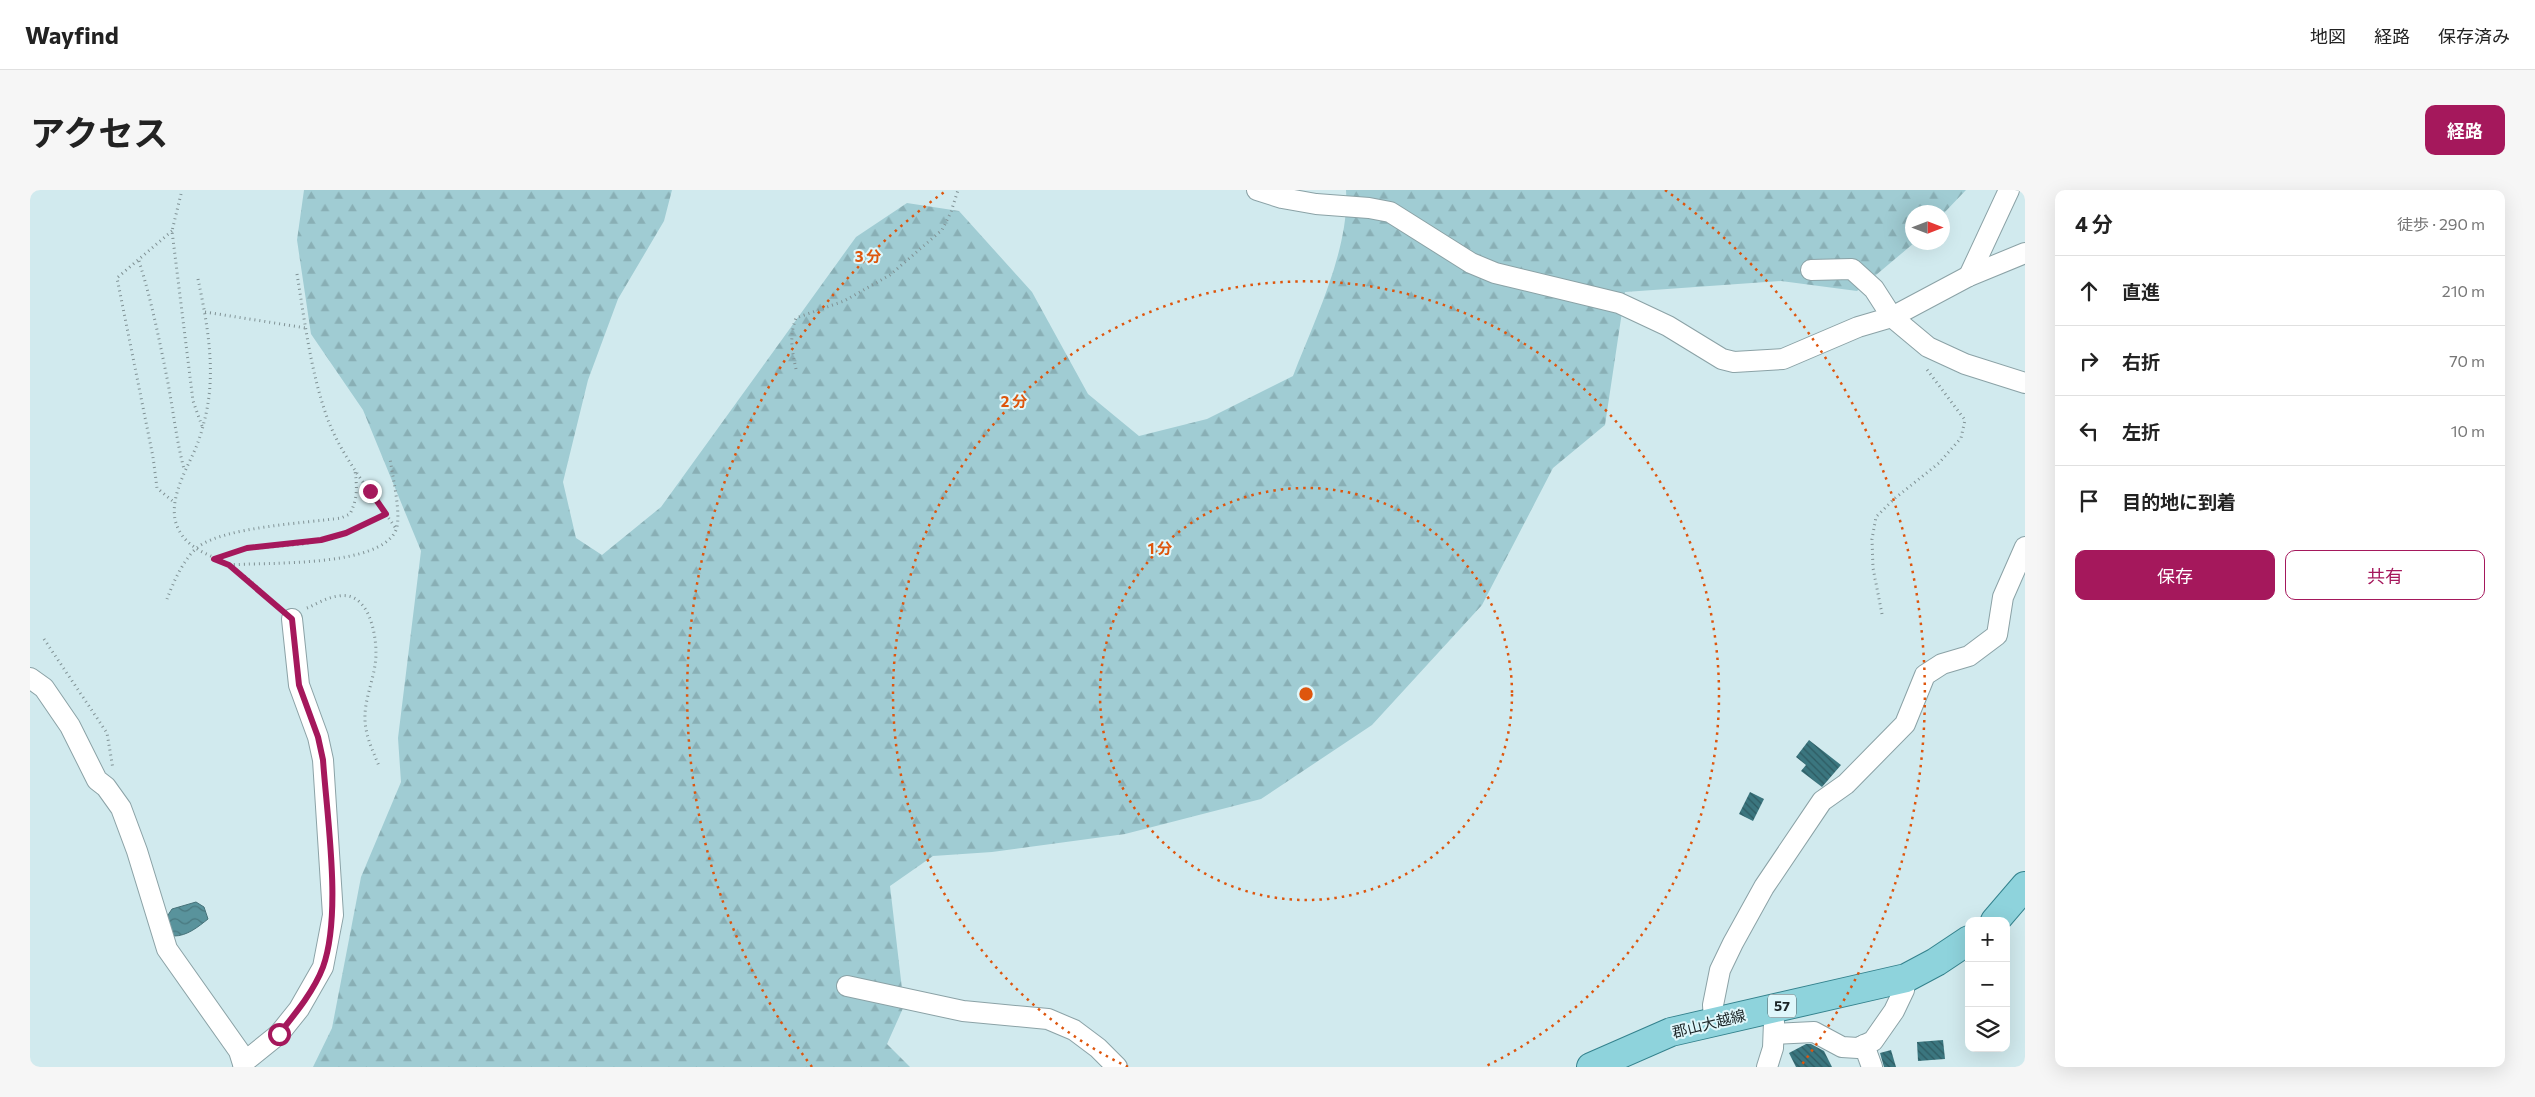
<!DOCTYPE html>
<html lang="ja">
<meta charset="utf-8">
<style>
:root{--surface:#fff;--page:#f6f6f6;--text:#222;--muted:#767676;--line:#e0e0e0;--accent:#a5185c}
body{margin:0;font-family:Commissioner,"Noto Sans JP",sans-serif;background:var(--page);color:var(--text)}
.controls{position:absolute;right:15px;bottom:15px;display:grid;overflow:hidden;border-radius:10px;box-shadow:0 5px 20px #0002}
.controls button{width:45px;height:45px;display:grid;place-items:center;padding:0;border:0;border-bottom:1px solid var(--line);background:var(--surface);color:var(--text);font:25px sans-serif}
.compass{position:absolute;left:1875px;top:15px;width:45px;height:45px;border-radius:50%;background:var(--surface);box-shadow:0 5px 20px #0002;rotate:90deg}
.stop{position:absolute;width:15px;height:15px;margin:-11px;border:4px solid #a5185c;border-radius:50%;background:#fff}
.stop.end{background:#a5185c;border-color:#fff;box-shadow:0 1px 5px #0008}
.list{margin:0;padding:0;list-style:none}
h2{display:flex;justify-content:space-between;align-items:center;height:65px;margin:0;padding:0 20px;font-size:21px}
h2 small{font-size:16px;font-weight:400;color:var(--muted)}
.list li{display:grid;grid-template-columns:32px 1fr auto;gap:15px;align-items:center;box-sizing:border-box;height:70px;padding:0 20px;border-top:1px solid var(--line)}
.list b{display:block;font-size:19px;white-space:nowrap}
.list em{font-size:16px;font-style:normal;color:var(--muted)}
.actions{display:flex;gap:10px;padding:15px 20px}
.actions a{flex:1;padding:11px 0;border:1px solid var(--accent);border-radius:10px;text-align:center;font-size:18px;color:var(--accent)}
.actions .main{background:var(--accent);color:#fff}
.icon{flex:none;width:28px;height:28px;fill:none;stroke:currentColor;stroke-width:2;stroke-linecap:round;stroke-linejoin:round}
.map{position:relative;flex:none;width:1995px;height:877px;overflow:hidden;border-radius:10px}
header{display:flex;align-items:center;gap:30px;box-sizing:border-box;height:70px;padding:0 25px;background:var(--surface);border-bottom:1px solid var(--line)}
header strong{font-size:24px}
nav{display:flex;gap:28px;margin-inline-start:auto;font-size:18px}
.intro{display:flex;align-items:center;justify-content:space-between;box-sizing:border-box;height:120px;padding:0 30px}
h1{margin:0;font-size:35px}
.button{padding:12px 22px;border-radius:10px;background:var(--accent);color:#fff;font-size:18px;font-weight:700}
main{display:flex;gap:30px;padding:0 30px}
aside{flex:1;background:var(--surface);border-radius:10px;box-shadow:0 5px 20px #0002}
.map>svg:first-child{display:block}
.forest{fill:url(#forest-firs)}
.water{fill:url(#water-waves);stroke:#467279}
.building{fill:url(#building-back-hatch)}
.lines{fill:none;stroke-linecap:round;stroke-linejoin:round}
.minor-casing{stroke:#8ba2a6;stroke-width:22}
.primary-casing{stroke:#34828d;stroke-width:30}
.path{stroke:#809295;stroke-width:3;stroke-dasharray:1 4;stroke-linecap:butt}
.minor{stroke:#fff;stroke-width:20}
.primary{stroke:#8ed3dc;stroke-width:28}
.route{stroke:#a5185c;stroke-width:6}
.ring{fill:none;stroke:#de560d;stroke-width:2.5;stroke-dasharray:2.5 5}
.labels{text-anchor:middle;stroke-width:4;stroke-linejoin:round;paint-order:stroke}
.shield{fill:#dff7fb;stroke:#566366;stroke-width:1}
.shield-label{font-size:14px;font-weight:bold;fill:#1b2426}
.street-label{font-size:15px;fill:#1b2426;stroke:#dff7fb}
.centre{fill:#de560d;stroke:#dff7fb;stroke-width:2.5}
.ring-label{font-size:15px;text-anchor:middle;font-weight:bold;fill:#de560d;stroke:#dff7fb;stroke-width:4;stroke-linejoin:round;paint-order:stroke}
</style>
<header>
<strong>Wayfind</strong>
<nav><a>地図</a><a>経路</a><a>保存済み</a></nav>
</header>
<div class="intro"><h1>アクセス</h1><a class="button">経路</a></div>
<main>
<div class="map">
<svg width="1995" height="877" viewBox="0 0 1995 877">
<defs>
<pattern id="forest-firs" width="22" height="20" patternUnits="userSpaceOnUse" patternTransform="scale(1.25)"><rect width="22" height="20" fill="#a0ccd3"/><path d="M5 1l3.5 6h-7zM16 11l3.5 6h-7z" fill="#89afb5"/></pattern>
<pattern id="water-waves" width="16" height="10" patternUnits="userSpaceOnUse" patternTransform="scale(1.25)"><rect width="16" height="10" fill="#59939c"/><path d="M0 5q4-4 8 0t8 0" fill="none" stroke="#49787f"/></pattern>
<pattern id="building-back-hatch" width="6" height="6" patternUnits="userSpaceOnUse" patternTransform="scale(1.25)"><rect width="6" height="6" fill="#3b767f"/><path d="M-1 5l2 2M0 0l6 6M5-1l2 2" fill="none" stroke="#2e5b62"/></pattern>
</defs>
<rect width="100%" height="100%" fill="#d1eaee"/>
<path class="forest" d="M274 0H642L634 31 588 109 558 190 533 292 546 348 572 365 631 317 826 47 877 13 929 21 1002 102 1058 204 1109 246 1177 229 1263 186C1284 131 1320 59 1316 0H1936L1913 24 1882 22 1884 53 1827 101 1751 91 1595 102 1575 235 1523 278 1452 415 1342 535 1231 609 1095 644 962 662 903 666 860 696 874 816 857 854 880 877H283L302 838 331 687 371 592 368 548 391 361 333 220 281 144 267 50Z"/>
<path class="water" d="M166 712 174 717 178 729C168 737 157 746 144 746L139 740 138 725 142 719Z"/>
<g class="building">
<path d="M1779 550 1811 575 1792 597 1771 581 1776 575 1766 567Z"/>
<path d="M1720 602 1734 609 1723 631 1709 624Z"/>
<path d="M1913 850 1915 869 1888 871 1887 852Z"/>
<path d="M1776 854H1781L1794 861 1802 877H1766L1759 863Z"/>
<path d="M1861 860 1866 877H1854L1850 863Z"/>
</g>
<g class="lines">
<defs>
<g id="minor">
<path d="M1227 0 1252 8 1286 14 1339 18 1360 22 1441 73 1465 83 1589 113 1638 136 1692 169 1704 172 1753 169 1828 137 1862 127 1939 86 1995 63"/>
<path d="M1781 80 1822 79 1844 99 1862 127 1898 157 1935 174 1995 193"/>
<path d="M1939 86 1979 0"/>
<path d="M0 488 14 498 40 536 67 590 76 597 91 618 107 661 137 759 209 861 214 877"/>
<path d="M817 796 933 821 1018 829 1044 840 1068 858 1087 877"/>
<path d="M1684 831 1683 815 1690 780 1703 753 1734 697 1792 611 1816 594 1875 534 1895 485 1912 474 1939 466 1967 445 1973 407 1995 357"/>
<path d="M1744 844 1784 842 1812 857 1828 858 1843 851 1864 821 1874 800 1876 788"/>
<path d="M1834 855 1842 877"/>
<path d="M213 873 249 844 269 819 293 777 303 725 293 570 288 547 269 495 262 429"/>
<path d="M1737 877 1743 858 1744 832"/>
</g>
<g id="primary">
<path d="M1965 731 1995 696"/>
<path d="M1561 877 1641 842 1876 788 1906 772 1939 750"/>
</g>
</defs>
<use href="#minor" class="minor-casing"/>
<use href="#primary" class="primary-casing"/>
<g class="path">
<path d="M151 4 142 41 163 211 172 236"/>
<path d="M142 41 87 88 123 267 127 298 145 313"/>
<path d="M109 71C121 109 129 148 137 188 143 218 146 249 154 279"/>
<path d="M267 84C275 133 281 184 298 230 313 269 343 305 367 340"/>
<path d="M168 89C177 132 186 179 176 224 173 237 169 252 163 264 153 286 135 318 150 342 161 361 182 365 199 375 217 386 233 403 249 417"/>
<path d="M175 122 276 138"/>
<path d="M766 179C762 161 759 146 766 128L814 111 860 85 912 40 921 22 928 0"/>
<path d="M184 369 217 359 274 354 291 350 316 343 356 324"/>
<path d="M199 375C235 372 350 378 366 340 372 325 362 285 360 268"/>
<path d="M137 409C143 393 154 368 168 357 194 337 276 333 311 328L320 324C328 308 327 297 325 280"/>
<path d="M277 418C287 414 297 407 309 406 338 401 346 442 346 463 346 484 336 504 335 524 334 543 342 559 349 576"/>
<path d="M1852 424 1843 378 1842 349 1846 327 1864 309 1909 273 1931 248 1935 230 1895 177"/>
<path d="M14 449 77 543 83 579"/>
</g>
<use href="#minor" class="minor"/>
<use href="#primary" class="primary"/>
</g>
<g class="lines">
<path class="route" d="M249 844C265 824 284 801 293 777 312 724 297 628 293 570L288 547 269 495 262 429 199 375 184 369 217 358 291 350 316 343 356 324 340 301"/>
</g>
<g class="ring">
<circle cx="1276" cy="504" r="206"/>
<path d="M1098 877A413 413 0 1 1 1454 877"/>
<path d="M782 877A619 619 0 0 1 917 0M1635 0A619 619 0 0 1 1770 877"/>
</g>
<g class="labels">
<rect class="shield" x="1738" y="804.5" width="28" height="23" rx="4"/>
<g class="shield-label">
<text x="1752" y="821">57</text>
</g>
<g class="street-label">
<text transform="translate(1679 834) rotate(-14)" y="5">郡山大越線</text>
</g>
</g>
<circle cx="1276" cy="504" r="8" class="centre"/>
<g class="ring-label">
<text x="838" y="72">3 分</text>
<text x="984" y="217">2 分</text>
<text x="1130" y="364">1 分</text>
</g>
</svg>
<div class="controls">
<button>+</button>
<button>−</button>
<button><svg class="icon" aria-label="layers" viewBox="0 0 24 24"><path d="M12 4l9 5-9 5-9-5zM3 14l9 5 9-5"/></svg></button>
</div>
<svg class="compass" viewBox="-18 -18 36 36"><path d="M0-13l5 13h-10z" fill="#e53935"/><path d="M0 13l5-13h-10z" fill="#767676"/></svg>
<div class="stop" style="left:249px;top:844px"></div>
<div class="stop end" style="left:340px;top:301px"></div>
</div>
<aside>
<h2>4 分<small>徒歩 · 290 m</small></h2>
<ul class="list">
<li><svg class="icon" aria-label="ahead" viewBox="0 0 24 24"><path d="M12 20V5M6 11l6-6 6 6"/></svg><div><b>直進</b></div><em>210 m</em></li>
<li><svg class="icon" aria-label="right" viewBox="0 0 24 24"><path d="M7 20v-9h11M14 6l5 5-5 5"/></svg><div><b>右折</b></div><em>70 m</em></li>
<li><svg class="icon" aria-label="left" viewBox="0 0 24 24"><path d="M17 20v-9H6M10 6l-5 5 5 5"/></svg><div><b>左折</b></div><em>10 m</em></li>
<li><svg class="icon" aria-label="arrive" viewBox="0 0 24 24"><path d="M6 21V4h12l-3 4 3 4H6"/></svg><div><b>目的地に到着</b></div></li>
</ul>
<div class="actions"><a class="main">保存</a><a>共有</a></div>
</aside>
</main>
